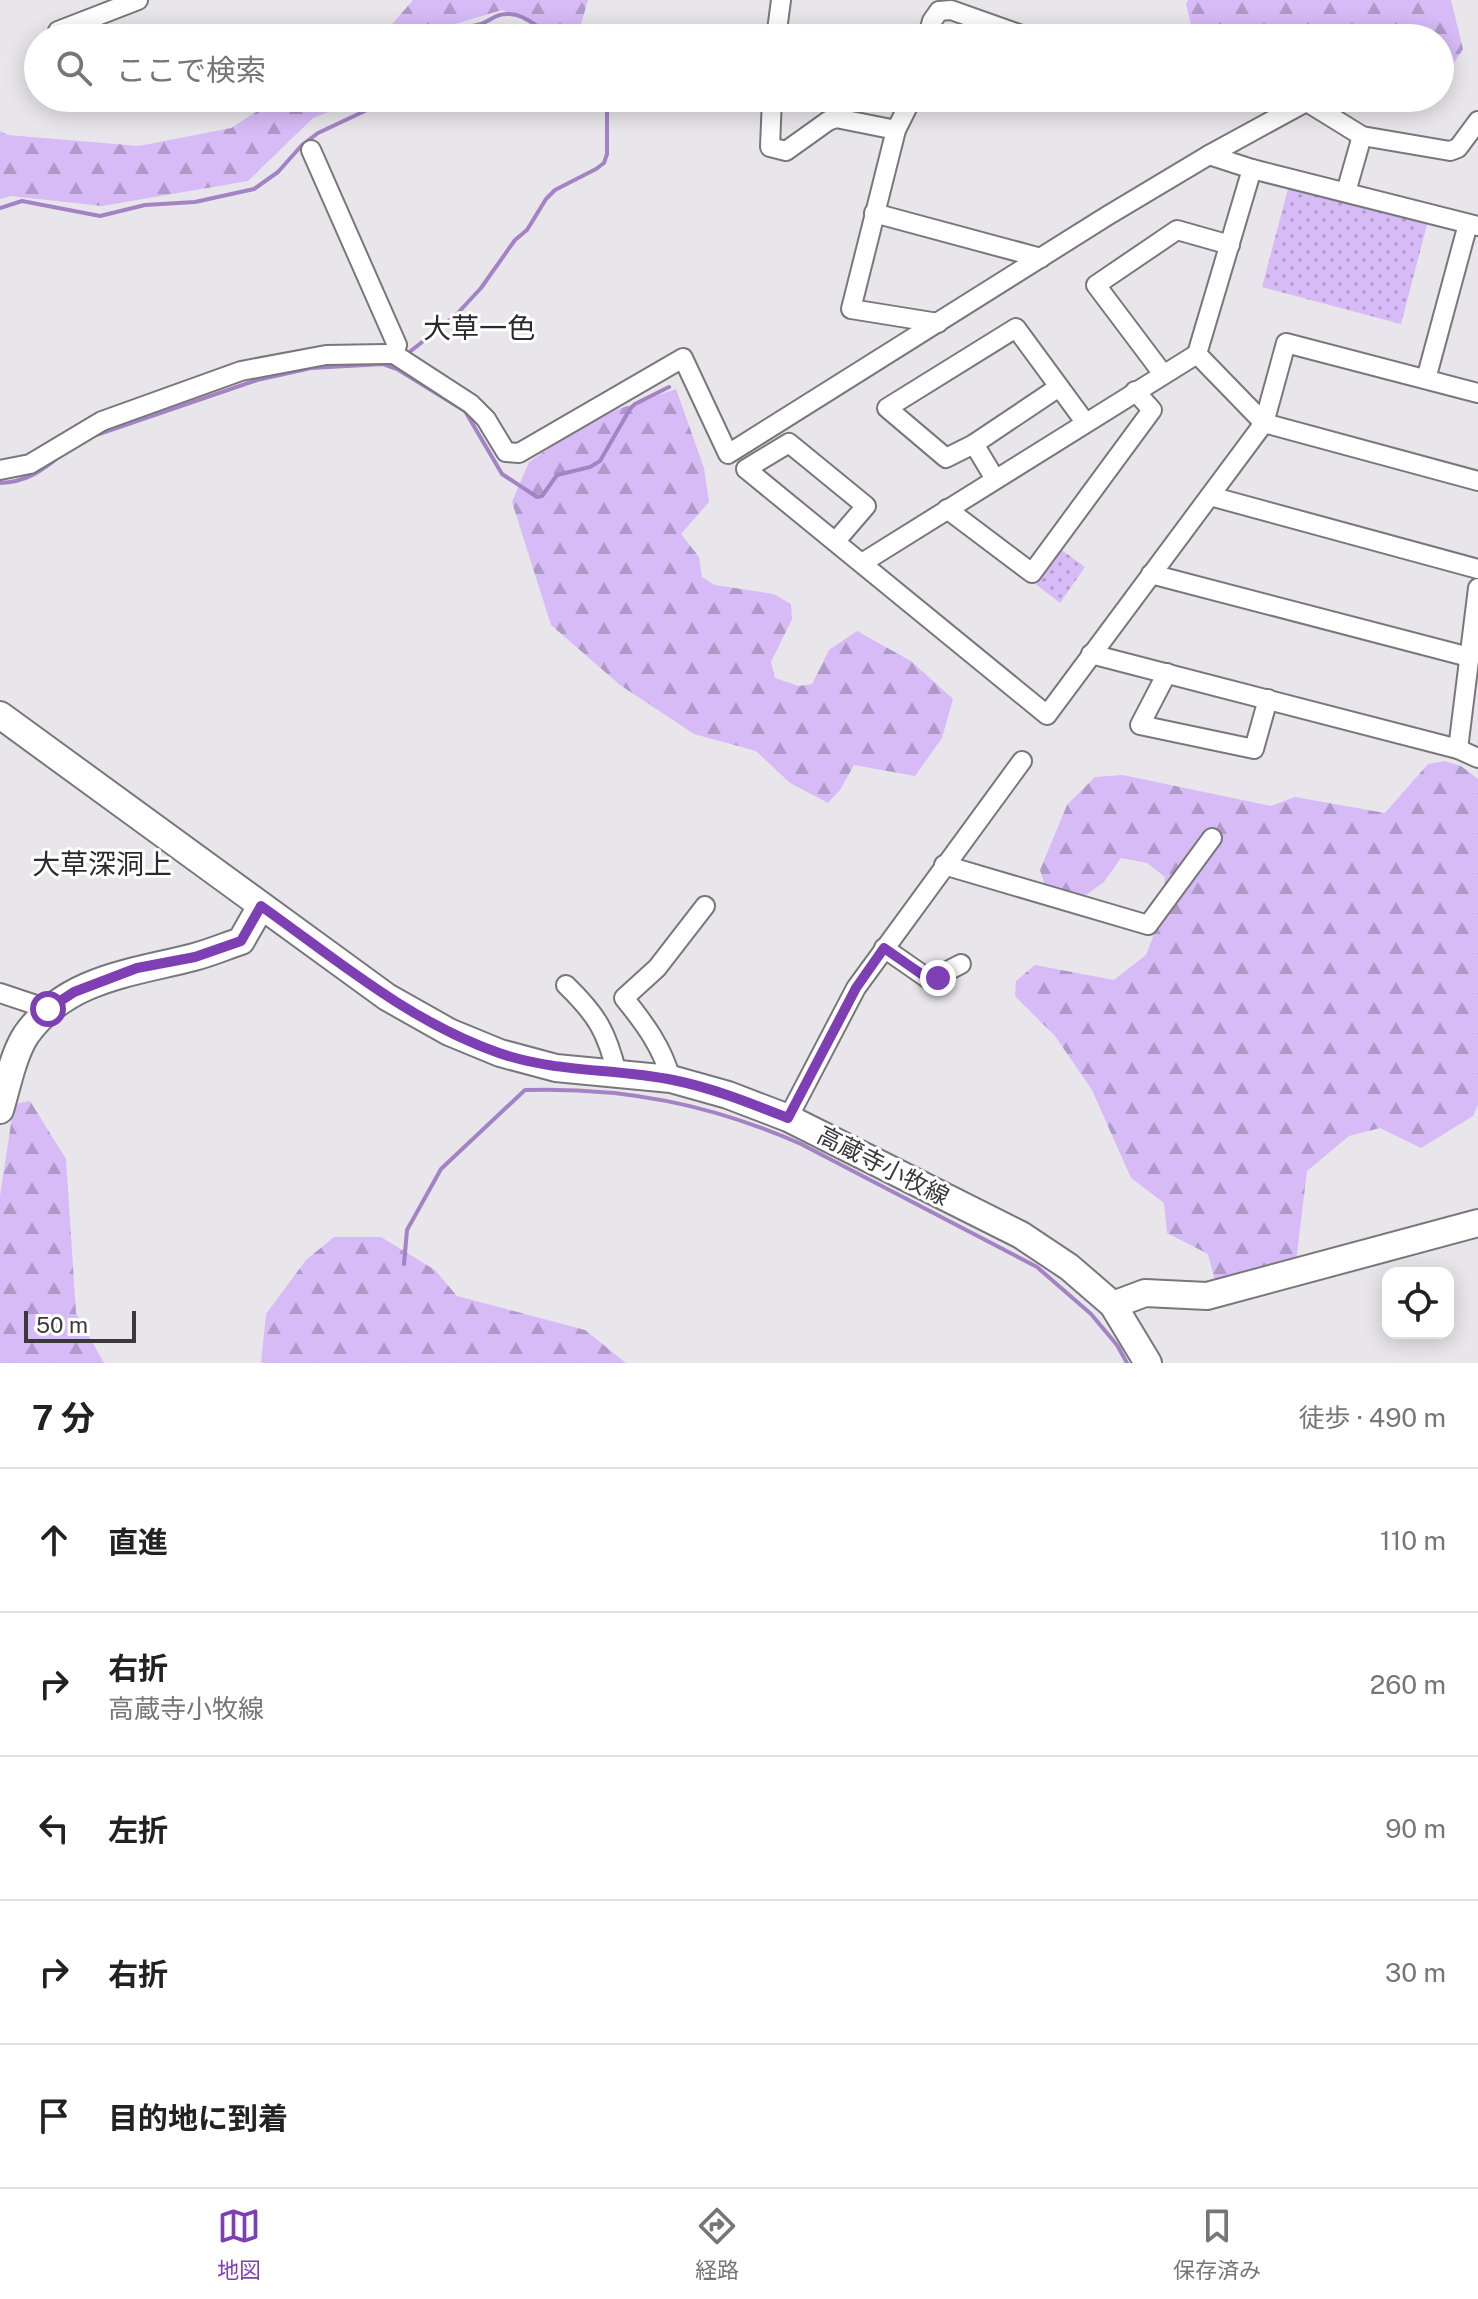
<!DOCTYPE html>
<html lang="ja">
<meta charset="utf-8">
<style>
:root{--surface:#fff;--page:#f2f2f2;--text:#222;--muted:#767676;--line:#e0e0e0;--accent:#7e3fb4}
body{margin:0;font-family:"Public Sans","Noto Sans JP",sans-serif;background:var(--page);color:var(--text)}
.controls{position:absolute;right:24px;bottom:24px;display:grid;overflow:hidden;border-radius:16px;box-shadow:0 4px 20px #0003}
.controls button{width:72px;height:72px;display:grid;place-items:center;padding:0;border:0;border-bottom:2px solid var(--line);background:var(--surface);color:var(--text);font:40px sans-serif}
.scale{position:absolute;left:24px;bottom:20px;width:112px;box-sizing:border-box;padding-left:8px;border:4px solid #39383a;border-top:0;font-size:22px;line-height:28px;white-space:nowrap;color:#39383a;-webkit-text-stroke:6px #fff;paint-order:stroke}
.stop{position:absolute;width:24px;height:24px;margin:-18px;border:6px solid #7e3fb4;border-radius:50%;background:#fff}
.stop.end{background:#7e3fb4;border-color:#fff;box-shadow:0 2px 8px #0008}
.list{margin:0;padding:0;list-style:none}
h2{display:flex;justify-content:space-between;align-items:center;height:104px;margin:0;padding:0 32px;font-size:34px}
h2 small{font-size:26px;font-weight:400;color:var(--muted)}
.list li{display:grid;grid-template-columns:52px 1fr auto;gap:24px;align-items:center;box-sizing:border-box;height:144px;padding:0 32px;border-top:2px solid var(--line)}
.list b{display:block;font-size:30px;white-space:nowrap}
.list p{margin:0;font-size:26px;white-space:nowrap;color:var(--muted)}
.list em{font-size:26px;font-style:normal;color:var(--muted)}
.icon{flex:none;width:44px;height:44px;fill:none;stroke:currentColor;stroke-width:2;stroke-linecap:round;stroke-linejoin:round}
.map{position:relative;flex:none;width:1478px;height:1363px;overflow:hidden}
.search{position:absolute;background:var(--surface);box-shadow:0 4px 20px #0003;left:24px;right:24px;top:24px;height:88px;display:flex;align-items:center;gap:20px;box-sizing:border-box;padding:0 28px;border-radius:44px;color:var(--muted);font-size:30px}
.sheet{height:824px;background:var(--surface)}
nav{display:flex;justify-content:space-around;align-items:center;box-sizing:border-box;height:112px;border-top:2px solid var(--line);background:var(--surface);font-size:22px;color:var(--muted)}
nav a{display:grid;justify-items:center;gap:4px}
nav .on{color:var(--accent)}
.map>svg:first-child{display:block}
.forest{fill:url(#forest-firs)}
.park{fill:url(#park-dots)}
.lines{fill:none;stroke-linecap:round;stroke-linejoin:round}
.stream{stroke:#a383c6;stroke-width:4}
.street-casing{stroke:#78777a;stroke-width:22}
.secondary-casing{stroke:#78777a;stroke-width:30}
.street{stroke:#fff;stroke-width:18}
.secondary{stroke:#fff;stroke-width:26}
.route{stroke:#7e3fb4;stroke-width:10}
.labels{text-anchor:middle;stroke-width:6;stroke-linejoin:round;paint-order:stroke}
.street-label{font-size:24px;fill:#39383a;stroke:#fff}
.quarter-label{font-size:28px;fill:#2b2a2c;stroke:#fff}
</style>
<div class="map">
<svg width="1478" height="1363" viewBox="0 0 1478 1363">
<defs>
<pattern id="forest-firs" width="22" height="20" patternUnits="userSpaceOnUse" patternTransform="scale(2)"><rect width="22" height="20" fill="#d7bbf7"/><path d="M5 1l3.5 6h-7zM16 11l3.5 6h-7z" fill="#af99c9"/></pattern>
<pattern id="park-dots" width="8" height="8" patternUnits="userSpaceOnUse" patternTransform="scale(2)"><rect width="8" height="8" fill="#d7bbf7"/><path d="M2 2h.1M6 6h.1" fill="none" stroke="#af99c9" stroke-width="1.8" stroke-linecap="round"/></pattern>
</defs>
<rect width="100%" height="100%" fill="#e8e6ea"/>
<g class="forest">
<path d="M413 0H588L580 28 547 29 502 10 425 33 421 38H380Z"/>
<path d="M1188 0H1451L1463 49 1440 85V38H1194L1186 4Z"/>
<path d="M278 98H364L313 118 248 181 102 206 11 196 0 199V131L8 135 139 146 231 128Z"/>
<path d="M676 389 704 468 709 502 681 534 699 557 702 577 715 585 774 594 791 604 792 619 771 662 775 678 799 686 812 684 829 650 857 631 911 661 953 699 942 738 915 776 854 765 840 790 828 803 790 783 756 751 694 734 620 685 551 625 512 502 529 462 593 418Z"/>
<path d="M1445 761 1461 766 1478 779V1105L1473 1116 1421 1148 1380 1128 1349 1136 1307 1171 1296 1262 1215 1281 1208 1254 1167 1233 1164 1203 1131 1178 1092 1090 1055 1036 1015 996 1016 981 1035 965 1114 980 1146 955 1161 916 1165 877 1147 863 1121 858 1104 882 1086 895 1046 889 1040 870 1067 805 1095 777 1123 775 1271 806 1295 797 1385 813 1428 764Z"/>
<path d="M30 1101 66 1159 76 1313 104 1363H0V1196L14 1104Z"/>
<path d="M334 1237H381L435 1270 457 1296 585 1330 626 1363H261L266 1314 306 1260Z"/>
</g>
<g class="park">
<path d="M1289 185 1428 221 1401 324 1262 287Z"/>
<path d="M1059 548 1085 567 1060 603 1033 582Z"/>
</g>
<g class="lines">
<g class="stream">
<path d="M428 38C443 25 463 30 481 24 491 20 497 13 509 14 526 14 538 30 554 34 576 39 608 19 625 38"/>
<path d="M0 208 22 201 100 216 145 205 195 202 254 189 278 172 302 145 318 133 369 109 381 98"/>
<path d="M407 354 456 315 481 288 515 240 527 230 546 199 555 190 596 169 604 163 607 154V112L611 98"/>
<path d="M96 435 257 380 311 368 383 364 397 369 465 411 502 474 537 497 542 496 557 475 590 467 600 461 630 409 635 404 669 387"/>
<path d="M0 483C26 482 42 471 61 455"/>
<path d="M404 1264 407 1230 441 1169 525 1090C624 1087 710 1104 801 1144L1037 1267 1091 1314 1117 1345 1127 1363"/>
</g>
<defs>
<g id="street">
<path d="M58 31 138 0"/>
<path d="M776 38 781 0"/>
<path d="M927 38 932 21 939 11 951 10 1030 38"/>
<path d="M772 98 770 147 786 151 828 121 836 118 896 130"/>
<path d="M912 98 896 130 851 309 938 323"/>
<path d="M1258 98 1285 104 1292 109"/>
<path d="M311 150 397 345 394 354"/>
<path d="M1209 155 1252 169 1478 226"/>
<path d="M1252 169 1197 354 1264 423 1478 481"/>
<path d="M1346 192 1362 136"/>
<path d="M874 213 1041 258"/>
<path d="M1163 374 1096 285 1177 230 1230 245"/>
<path d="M1426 379 1468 224"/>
<path d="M974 444 1059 387"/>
<path d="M0 470 30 464 102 421 241 371 326 355 386 354H394L471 404 486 419 506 452 519 453 683 358 728 454 1107 216 1209 155 1304 103 1307 102 1362 136 1450 151 1458 148 1478 121"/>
<path d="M995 479 974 444 946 458 887 408 1016 328 1085 422"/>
<path d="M1210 496 1478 569"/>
<path d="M947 509 1032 573 1152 410 1135 391"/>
<path d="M835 542 866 506 789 443 746 469 1047 715 1264 423 1286 343 1478 393"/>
<path d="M862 563 1197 354"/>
<path d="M1151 574 1469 657"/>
<path d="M1091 654 1458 749 1478 758"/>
<path d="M1167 673 1140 725 1254 749 1268 699"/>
<path d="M1458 749 1478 588"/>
<path d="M944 865 1148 925 1212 838"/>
<path d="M884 948 930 980 961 964"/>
<path d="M566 985C597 1015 607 1032 617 1074"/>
<path d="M0 993 48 1009"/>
<path d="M671 1079C662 1047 645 1024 624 998L657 968 705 906"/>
<path d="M788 1118 856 988 1022 761"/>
</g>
<g id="secondary">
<path d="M0 715 387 997 449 1032 500 1053 556 1068 671 1079 728 1095 788 1118 1021 1235 1069 1267 1113 1305 1148 1363"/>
<path d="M0 1110C7 1087 13 1055 26 1035 66 978 133 973 194 957 210 953 226 946 241 941L261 906"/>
<path d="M1113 1305 1145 1293 1207 1296 1478 1223"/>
</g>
</defs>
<use href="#street" class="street-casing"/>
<use href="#secondary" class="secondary-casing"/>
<use href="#street" class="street"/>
<use href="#secondary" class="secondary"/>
</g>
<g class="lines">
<path class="route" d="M48 1009 74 992 137 968 195 957 241 941 261 906C337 960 410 1022 499 1053 557 1073 614 1068 673 1080 713 1088 750 1103 788 1118L856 988 884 948 930 980 938 978"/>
</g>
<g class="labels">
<g class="street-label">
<text transform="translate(883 1166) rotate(27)" y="8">高蔵寺小牧線</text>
</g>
<g class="quarter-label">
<text x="479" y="338">大草一色</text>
<text x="102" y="874">大草深洞上</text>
</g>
</g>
</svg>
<div class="controls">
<button><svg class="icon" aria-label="locate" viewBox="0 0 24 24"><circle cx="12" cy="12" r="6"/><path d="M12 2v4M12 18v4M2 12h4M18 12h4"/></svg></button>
</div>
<div class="scale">50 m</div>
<div class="stop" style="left:48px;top:1009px"></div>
<div class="stop end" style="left:938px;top:978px"></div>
<div class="search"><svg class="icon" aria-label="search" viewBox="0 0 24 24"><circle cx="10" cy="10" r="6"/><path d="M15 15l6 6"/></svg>ここで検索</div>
</div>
<section class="sheet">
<h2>7 分<small>徒歩 · 490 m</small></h2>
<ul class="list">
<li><svg class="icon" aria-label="ahead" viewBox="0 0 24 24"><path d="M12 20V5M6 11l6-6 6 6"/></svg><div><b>直進</b></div><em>110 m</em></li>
<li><svg class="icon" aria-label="right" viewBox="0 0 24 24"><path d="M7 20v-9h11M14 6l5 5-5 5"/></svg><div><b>右折</b><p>高蔵寺小牧線</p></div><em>260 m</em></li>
<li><svg class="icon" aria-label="left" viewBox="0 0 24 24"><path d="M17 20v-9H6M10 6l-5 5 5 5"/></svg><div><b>左折</b></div><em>90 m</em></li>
<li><svg class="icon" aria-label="right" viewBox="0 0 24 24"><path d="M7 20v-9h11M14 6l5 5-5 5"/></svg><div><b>右折</b></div><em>30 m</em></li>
<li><svg class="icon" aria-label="arrive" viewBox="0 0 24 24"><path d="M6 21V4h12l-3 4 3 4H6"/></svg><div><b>目的地に到着</b></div></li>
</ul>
</section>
<nav>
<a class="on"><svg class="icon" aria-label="map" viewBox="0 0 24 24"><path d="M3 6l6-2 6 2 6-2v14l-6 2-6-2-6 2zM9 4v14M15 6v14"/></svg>地図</a>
<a><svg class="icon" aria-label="directions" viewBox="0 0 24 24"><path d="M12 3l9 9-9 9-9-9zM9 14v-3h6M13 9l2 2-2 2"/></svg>経路</a>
<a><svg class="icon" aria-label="saved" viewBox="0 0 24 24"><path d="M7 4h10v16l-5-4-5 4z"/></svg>保存済み</a>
</nav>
